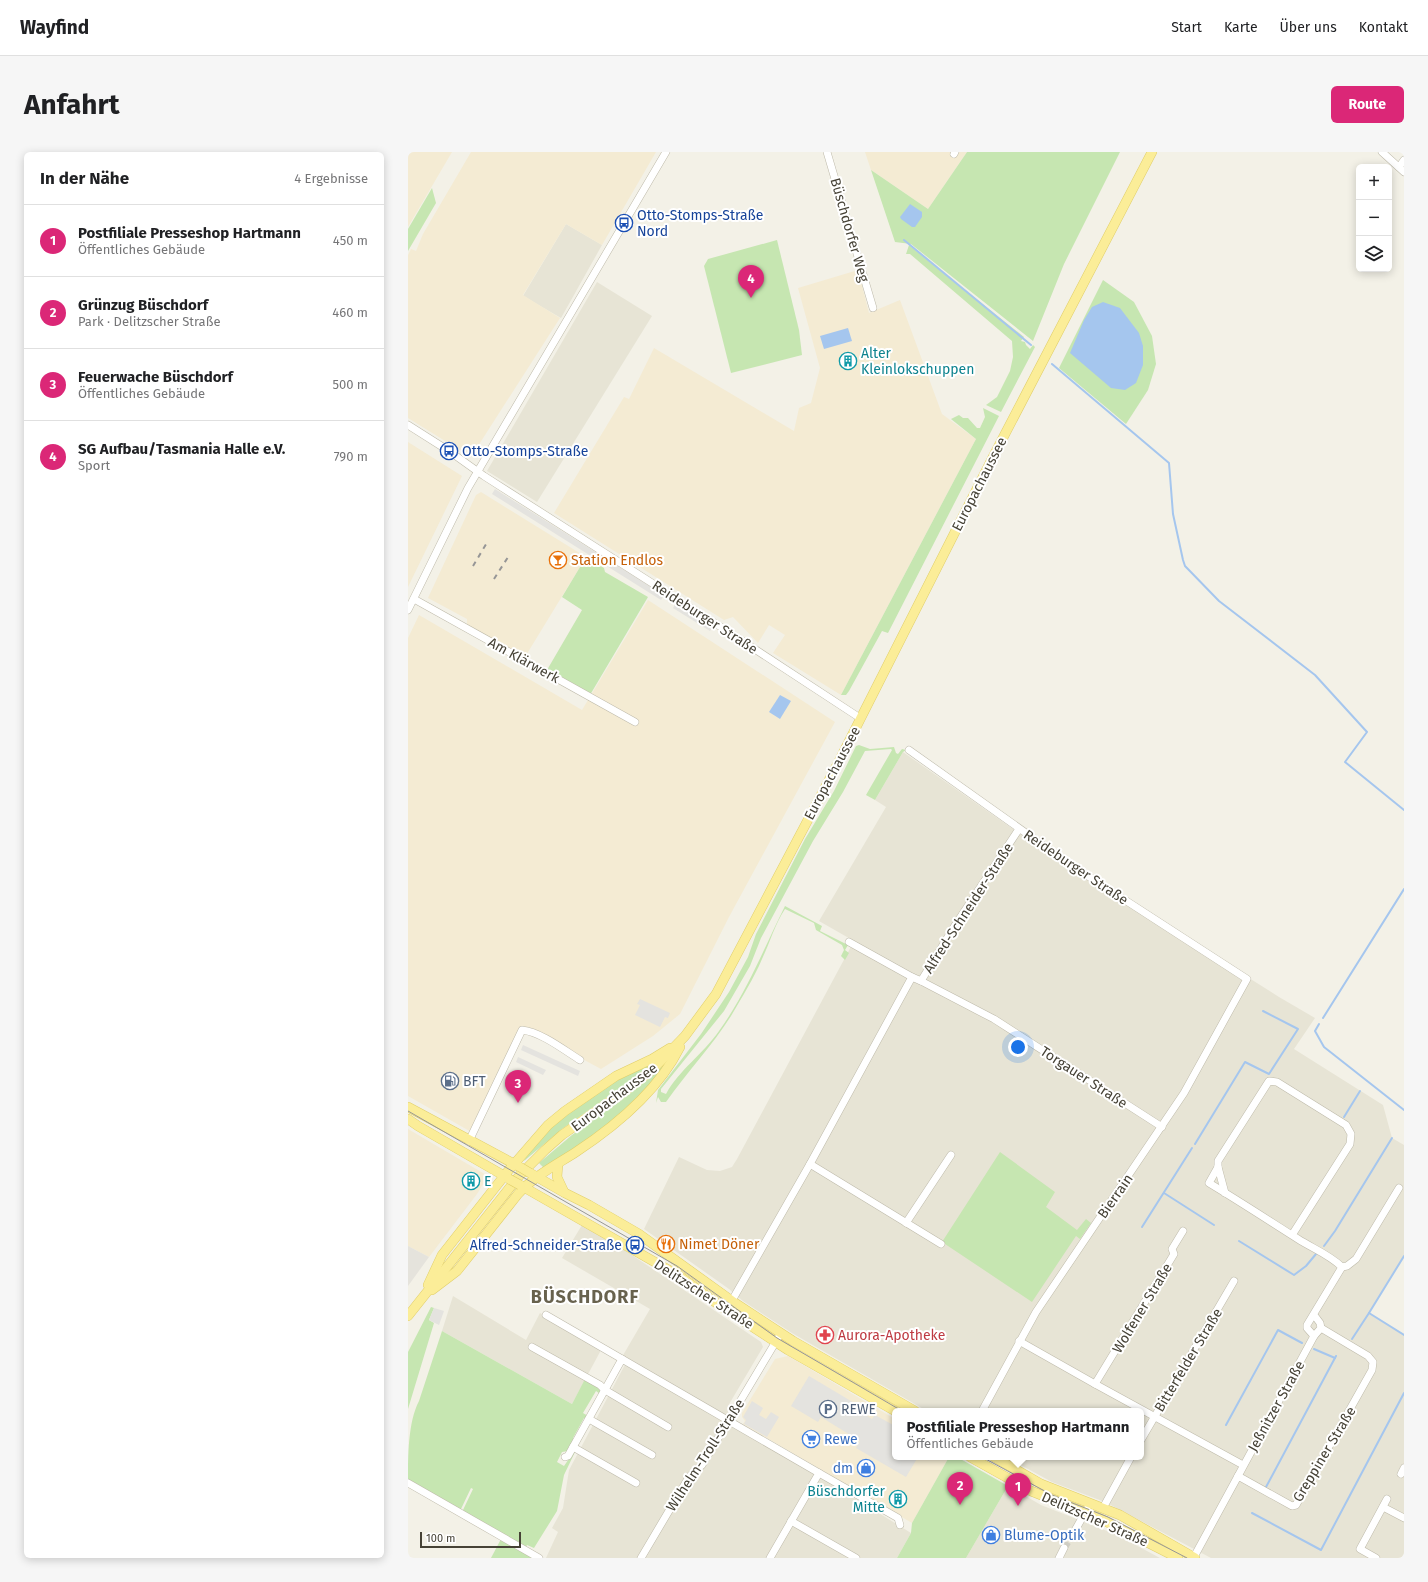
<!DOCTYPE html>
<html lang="de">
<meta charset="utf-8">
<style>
:root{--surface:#fff;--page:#f6f6f6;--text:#202124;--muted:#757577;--line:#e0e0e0;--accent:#db2777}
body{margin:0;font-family:"Fira Sans",sans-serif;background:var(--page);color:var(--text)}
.controls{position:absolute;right:12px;top:12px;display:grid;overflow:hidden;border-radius:6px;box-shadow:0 2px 10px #0003}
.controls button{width:36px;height:36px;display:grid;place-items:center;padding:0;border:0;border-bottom:1px solid var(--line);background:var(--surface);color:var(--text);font:20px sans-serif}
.scale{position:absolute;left:12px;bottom:10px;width:101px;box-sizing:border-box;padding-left:4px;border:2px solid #464236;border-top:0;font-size:11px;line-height:14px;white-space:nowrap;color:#464236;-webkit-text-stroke:3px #fff;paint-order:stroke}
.you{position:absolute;left:610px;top:895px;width:14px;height:14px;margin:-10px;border:3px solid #fff;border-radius:50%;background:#1a73e8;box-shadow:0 0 0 6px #1a73e833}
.badge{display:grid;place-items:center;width:26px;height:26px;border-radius:50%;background:var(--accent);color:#fff;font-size:13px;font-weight:700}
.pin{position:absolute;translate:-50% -33px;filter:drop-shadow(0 1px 2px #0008)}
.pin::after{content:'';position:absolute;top:21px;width:14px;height:12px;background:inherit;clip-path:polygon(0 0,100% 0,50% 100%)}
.popup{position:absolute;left:484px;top:1256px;width:252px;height:52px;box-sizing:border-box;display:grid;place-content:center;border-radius:6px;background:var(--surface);filter:drop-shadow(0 1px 3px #0005);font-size:13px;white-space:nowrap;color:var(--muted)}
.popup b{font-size:15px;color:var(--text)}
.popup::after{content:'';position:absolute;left:50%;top:100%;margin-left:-8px;border:8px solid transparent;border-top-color:var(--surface)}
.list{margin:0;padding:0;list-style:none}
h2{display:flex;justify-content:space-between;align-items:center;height:52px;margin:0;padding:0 16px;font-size:17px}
h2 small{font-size:13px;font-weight:400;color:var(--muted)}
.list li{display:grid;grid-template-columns:26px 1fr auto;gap:12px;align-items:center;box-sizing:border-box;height:72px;padding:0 16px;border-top:1px solid var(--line)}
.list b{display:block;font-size:15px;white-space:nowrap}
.list p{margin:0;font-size:13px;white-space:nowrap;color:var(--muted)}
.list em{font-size:13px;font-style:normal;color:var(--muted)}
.icon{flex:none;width:22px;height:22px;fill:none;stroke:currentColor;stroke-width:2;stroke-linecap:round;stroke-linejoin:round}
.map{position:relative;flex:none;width:996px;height:1406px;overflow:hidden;border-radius:6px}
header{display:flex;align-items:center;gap:24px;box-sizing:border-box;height:56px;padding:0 20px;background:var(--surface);border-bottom:1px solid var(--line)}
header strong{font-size:19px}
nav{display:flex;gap:22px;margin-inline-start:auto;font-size:14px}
.intro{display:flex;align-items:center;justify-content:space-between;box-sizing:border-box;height:96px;padding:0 24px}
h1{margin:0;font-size:28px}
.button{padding:10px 18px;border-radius:6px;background:var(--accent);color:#fff;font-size:14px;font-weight:700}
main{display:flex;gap:24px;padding:0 24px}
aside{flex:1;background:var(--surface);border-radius:6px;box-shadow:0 2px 10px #0003}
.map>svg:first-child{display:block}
.residential{fill:#e7e4d5}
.commercial{fill:#f4ebd3}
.industrial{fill:#e5e3dc}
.green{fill:#c6e6b1}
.parking{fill:#e4e3df}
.water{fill:#a5c6ee}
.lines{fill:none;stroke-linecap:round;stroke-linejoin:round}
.stream{stroke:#a5c6ee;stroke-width:2}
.minor-tunnel{stroke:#d0cec4;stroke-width:7;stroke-dasharray:7 3.5;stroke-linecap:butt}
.minor-casing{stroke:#bebaaa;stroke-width:8}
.major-casing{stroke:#e0ce68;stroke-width:10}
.minor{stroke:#fff;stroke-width:7}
.major{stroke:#fbed98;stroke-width:9}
.tram{stroke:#969696;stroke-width:1}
.rail{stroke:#969696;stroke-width:2;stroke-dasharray:5 5;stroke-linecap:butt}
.major-bridge-casing{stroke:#e0ce68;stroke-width:10;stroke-linecap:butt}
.major-bridge{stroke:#fbed98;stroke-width:9}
.labels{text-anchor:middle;stroke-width:4;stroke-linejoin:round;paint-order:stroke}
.transit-label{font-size:14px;fill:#164399;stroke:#fff;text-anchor:start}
.street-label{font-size:14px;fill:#464236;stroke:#fff}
.culture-label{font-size:14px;fill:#0d838f;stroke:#fff;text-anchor:start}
.food-label{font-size:14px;fill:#c56008;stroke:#fff;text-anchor:start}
.service-label{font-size:14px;fill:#4e5e75;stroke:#fff;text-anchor:start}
.health-label{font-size:14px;fill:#be3a42;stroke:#fff;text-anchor:start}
.shop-label{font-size:14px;fill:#366cbe;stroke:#fff;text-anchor:start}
.district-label{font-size:18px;font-weight:bold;letter-spacing:1px;fill:#68624e;stroke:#fff}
</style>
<header>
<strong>Wayfind</strong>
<nav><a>Start</a><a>Karte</a><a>Über uns</a><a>Kontakt</a></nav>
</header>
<div class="intro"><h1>Anfahrt</h1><a class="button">Route</a></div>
<main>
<aside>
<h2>In der Nähe<small>4 Ergebnisse</small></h2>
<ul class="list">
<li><span class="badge">1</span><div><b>Postfiliale Presseshop Hartmann</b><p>Öffentliches Gebäude</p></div><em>450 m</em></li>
<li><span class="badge">2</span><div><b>Grünzug Büschdorf</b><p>Park · Delitzscher Straße</p></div><em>460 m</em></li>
<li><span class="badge">3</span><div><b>Feuerwache Büschdorf</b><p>Öffentliches Gebäude</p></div><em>500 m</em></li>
<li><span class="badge">4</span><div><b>SG Aufbau/Tasmania Halle e.V.</b><p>Sport</p></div><em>790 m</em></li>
</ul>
</aside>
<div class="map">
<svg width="996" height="1406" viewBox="0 0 996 1406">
<rect width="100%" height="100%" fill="#f3f1e7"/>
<g class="residential">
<path d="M158 72 194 93 153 166 115 144Z"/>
<path d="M189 130 244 164 129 350 79 319Z"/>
<path d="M495 600 602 675 871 845 907 866 886 897 975 953 984 986 996 993V1103L961 1161 996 1183V1406H803L697 1350 644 1330 598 1305H733V1259H519L384 1181 335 1149 321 1137 236 1077 271 1005 299 1018 312 1019 324 1015 329 1007 446 789 411 769 478 655 467 648Z"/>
<path d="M174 1073 218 1099 353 1190 355 1195 320 1254V1268L503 1381 489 1406H138L150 1380 144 1376 155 1356 161 1318 220 1207 214 1205 242 1157 154 1106Z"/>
<path d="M45 1144 118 1188 132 1161 193 1198 164 1252 34 1179Z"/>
<path d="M600 1334 633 1353 709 1383 752 1406H558Z"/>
</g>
<g class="commercial">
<path d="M0 0H44L0 75Z"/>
<path d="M63 0H248L194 93 158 72 115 143 152 166 63 305 0 266V103L3 97 8 99 15 82Z"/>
<path d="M457 0H559L520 57 463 18Z"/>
<path d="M450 118 461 161 492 148 534 262 568 287 433 543 365 501 377 483 361 473 350 491 325 465 316 468 146 361 216 245 221 247 246 196 386 279 391 256 403 251 412 216 390 136Z"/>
<path d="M0 290 54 324 0 435Z"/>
<path d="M73 340 178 405 117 505 59 474V467L20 446 68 343Z"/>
<path d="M240 448 427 570 321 765 272 862 245 884 193 917 115 875 65 981 0 944V486L11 463 174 558Z"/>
<path d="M0 977 80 1024 69 1042 21 1105 0 1094Z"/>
<path d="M380 1204 487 1267V1305H541L504 1371 335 1272 337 1269 334 1265V1261L367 1207Z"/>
</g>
<path class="industrial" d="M0 1094 21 1105 0 1134Z"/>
<g class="green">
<path d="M559 0H712L656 112 625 189 503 92 487 90 463 18 520 57Z"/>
<path d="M24 36 28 51 0 99V77Z"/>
<path d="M369 88 391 178 394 203 323 221 296 114 300 107Z"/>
<path d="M501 93 616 185 613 189 617 190 618 193 622 197 625 193 627 195 593 260 578 253 589 245 602 219 605 205 604 189 502 102H498Z"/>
<path d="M695 128 726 150 744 184 748 212 740 238 718 272 651 216Z"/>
<path d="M575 256 591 264 480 481 474 479 441 539 438 543H433L568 287 543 267 551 263 555 266H560L569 276H572L577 265Z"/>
<path d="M178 405 196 416 197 420 240 445 182 543 139 518 174 458 154 445Z"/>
<path d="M451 593 462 597 486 595 488 601 490 602 494 597 498 598 495 600 467 648 458 643 484 598 483 597 457 599 435 640 405 689 353 786 342 814 316 859 253 937V940L258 942C271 918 295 902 311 879 339 840 356 796 377 754L414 774 412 779 440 793 437 798 441 801 437 808 433 804 436 798 434 793 408 778 406 771 377 757C367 772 362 790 354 807 346 826 334 845 323 864 304 894 279 920 258 950H253L250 945 248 951 250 938 293 882 321 840 340 805 348 782 397 687 426 639 448 594Z"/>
<path d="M252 904 241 916 209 940 208 939 154 977 116 1009 118 1005 148 970 202 932Z"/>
<path d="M262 906 263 907 229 948 199 974 137 1017 131 1011 164 983 214 948V946L248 919Z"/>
<path d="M592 1000 647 1040 638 1055 669 1078 678 1067 683 1071 672 1087 668 1084 624 1150 534 1090Z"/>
<path d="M23 1155 26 1156 21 1168 26 1171 0 1257V1200Z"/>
<path d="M34 1179 164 1252 177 1227 193 1236 192 1242 188 1239 175 1261 180 1264 178 1266H176L165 1286 167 1288 160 1299 154 1300 149 1310 156 1314 165 1301 167 1300 156 1323 149 1359 126 1396 119 1393 118 1395 56 1360 55 1358 65 1337 63 1336 53 1357H51L0 1329C0 1304 0 1270 11 1249Z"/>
<path d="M541 1305H549L600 1334 558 1406H489L503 1381 504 1371Z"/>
<path d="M93 1387 125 1406H83Z"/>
</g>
<g class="parking">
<path d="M87 337 256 443 253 448 84 342Z"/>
<path d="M268 451 305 474 302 479 265 456Z"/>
<path d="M232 847 262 861 260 866 257 865 252 875 227 863 232 853 229 852Z"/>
<path d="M115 893 172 919 170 924 113 898Z"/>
<path d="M110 905 138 918 135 923 108 910Z"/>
<path d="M26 1156 36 1159 31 1173 21 1168Z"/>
<path d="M401 1224 453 1255 451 1259 464 1267 467 1263 487 1274V1305H510L498 1325 448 1296 452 1289 413 1265 410 1270 383 1254Z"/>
<path d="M344 1249 355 1256 351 1263 358 1267 363 1260 371 1265 359 1285 336 1272 338 1268 335 1265Z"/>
</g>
<g class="water">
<path d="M502 52 514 60V65L507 75H504L493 67 492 65Z"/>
<path d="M695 150 712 156 731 181 735 194V213L728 231 717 238 703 236 662 201 676 168 684 155Z"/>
<path d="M440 176 444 189 416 197 412 184Z"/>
<path d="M372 543 383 549 372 567 361 560Z"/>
</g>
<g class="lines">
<g class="stream">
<path d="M496 88 623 193"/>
<path d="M644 212 761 311 765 362 775 408 777 414 811 449 907 523 959 580 937 610 996 658"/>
<path d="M915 866 996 737"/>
<path d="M911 872 907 879 916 895 996 958"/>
<path d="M936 965 952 939"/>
<path d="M787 992 837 910 861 922 890 877 855 859"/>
<path d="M756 1041 806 1073"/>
<path d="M734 1075 784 996"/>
<path d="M831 1089 886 1123 898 1114 908 1102"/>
<path d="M916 1094 927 1079 984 986"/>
<path d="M996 1104 961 1161 996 1183"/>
<path d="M944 1187 961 1161"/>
<path d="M906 1197 927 1206"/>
<path d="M818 1273 870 1178 894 1191"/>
<path d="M858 1335 928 1204"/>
<path d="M844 1361 913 1398 996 1241"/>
</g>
<path class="minor-tunnel" d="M656 1396 665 1382"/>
<defs>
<g id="minor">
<path d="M419 0 465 156"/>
<path d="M974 0 996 20"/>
<path d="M546 2 547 0"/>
<path d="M991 15 996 8"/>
<path d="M0 273 41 299 76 324 313 475 452 566"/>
<path d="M6 447 227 570"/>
<path d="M0 458 60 336 258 0"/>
<path d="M501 598 663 713 839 827 776 941 628 1160 574 1259"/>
<path d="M441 790 504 825"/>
<path d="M513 829 586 867 754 975"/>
<path d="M61 989 114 878C133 880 156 898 172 908"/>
<path d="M402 1012 533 1092"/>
<path d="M810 1015 817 1041"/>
<path d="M498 1071 543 1003"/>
<path d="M884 1083 942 992 943 982 938 973 869 930 861 929 810 1009V1015L801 1031C831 1049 860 1068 890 1087 904 1096 922 1103 934 1115"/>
<path d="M322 1152 402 1012 504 825 513 829 546 775 611 677"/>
<path d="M138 1163 214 1207"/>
<path d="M906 1163 912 1171 913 1176 906 1184 899 1176V1173L934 1115 939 1114 948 1107 991 1036"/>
<path d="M611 1189 687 1232 835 1313"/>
<path d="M124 1195 192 1233 197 1238 260 1275"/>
<path d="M687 1232 766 1102 764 1097 775 1079"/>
<path d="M181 1267 244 1303"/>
<path d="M733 1288 826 1129"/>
<path d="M165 1295 228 1331"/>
<path d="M157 1305 160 1304 214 1207 411 1321 362 1406"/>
<path d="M411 1321 490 1366 492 1373"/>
<path d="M993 1322 996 1316"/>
<path d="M830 1324 906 1184"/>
<path d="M0 1331 131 1406"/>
<path d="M975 1355 996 1366"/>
<path d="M695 1356 723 1305"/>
<path d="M383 1369 448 1406"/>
<path d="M665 1382 679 1357"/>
<path d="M786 1405 830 1324 884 1354 888 1353 964 1218 965 1210 960 1204 913 1176"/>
<path d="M233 1406 281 1325 294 1313 373 1181"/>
<path d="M651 1406 656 1396"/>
<path d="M968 1406 952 1397 979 1347"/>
</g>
<g id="major">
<path d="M0 955 110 1014"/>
<path d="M0 967 10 974 100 1026"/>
<path d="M150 1012 149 1025 156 1040"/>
<path d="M122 1021 157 1041 181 1053 231 1082 324 1149 385 1189 507 1259"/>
<path d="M112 1033 273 1125 311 1153 380 1198 487 1259"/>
<path d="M20 1133 34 1103 100 1019 140 973 157 959 208 924 244 907 262 896"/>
<path d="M24 1138 49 1119 110 1042C126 1024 148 1013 168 1000 209 973 250 939 272 895"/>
<path d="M0 1164 111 1024 137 998 154 983 217 939 244 918 277 884 308 842 430 611 585 305 744 0"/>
<path d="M562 1305 623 1339 691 1366 770 1406"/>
<path d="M586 1305 633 1332 712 1363 787 1406"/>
</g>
</defs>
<use href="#minor" class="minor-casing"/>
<use href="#major" class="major-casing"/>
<use href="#minor" class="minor"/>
<use href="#major" class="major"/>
<g class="tram">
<path d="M0 959 269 1114 369 1186 494 1259"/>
<path d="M574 1305 644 1343 700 1365 779 1406"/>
</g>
<g class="rail">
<path d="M65 414 80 389"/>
<path d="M86 427 102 402"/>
</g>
<defs>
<g id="major-bridge">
<path d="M112 1015 122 1021"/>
<path d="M101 1027 112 1033"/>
</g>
</defs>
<use href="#major-bridge" class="major-bridge-casing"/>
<use href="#major-bridge" class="major-bridge"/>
</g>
<defs>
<symbol id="bus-ring" viewBox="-11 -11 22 22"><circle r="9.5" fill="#fff" stroke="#1a4fb4" stroke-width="1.5"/><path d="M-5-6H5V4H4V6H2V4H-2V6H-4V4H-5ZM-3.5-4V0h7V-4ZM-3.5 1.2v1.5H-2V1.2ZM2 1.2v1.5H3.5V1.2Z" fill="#1a4fb4"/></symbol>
<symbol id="building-ring" viewBox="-11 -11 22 22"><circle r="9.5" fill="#fff" stroke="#0f9aa8" stroke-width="1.5"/><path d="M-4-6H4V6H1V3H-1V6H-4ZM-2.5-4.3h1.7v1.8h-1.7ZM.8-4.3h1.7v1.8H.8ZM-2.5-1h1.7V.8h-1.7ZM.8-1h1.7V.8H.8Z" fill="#0f9aa8"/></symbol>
<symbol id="bar-ring" viewBox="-11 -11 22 22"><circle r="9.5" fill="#fff" stroke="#e8710a" stroke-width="1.5"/><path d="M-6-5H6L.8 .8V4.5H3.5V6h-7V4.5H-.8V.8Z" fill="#e8710a"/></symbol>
<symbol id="fuel-ring" viewBox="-11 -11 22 22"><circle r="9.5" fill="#fff" stroke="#5c6f8a" stroke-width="1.5"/><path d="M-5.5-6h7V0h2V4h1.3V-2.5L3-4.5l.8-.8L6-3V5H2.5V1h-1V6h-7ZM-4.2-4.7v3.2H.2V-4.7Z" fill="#5c6f8a"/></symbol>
<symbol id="restaurant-ring" viewBox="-11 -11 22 22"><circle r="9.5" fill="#fff" stroke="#e8710a" stroke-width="1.5"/><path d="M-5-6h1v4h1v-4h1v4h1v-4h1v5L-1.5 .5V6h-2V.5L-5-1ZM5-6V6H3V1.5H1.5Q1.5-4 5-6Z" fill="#e8710a"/></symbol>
<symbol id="pharmacy-ring" viewBox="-11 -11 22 22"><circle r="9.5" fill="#fff" stroke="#e0444e" stroke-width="1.5"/><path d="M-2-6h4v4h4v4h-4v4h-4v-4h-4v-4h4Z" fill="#e0444e"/></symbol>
<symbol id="parking-ring" viewBox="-11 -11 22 22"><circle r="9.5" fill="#fff" stroke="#5c6f8a" stroke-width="1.5"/><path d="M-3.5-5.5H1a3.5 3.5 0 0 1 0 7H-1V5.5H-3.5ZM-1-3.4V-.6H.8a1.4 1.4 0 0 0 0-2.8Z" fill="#5c6f8a"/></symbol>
<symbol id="supermarket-ring" viewBox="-11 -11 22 22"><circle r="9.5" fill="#fff" stroke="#3f7fe0" stroke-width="1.5"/><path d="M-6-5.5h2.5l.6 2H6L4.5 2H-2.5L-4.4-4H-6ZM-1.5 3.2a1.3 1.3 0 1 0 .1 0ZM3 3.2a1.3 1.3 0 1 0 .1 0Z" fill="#3f7fe0"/></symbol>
<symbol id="shop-ring" viewBox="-11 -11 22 22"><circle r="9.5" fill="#fff" stroke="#3f7fe0" stroke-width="1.5"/><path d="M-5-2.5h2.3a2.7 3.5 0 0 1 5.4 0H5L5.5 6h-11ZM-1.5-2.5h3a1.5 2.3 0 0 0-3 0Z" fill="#3f7fe0"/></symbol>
</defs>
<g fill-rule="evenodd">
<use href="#bus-ring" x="206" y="61" width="20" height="20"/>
<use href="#building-ring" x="430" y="199" width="20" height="20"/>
<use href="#bus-ring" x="31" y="289" width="20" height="20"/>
<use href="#bar-ring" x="140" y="398" width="20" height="20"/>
<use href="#fuel-ring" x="32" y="919" width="20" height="20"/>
<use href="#building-ring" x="53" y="1019" width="20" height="20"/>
<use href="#restaurant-ring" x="248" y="1082" width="20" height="20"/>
<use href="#bus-ring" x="217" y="1083" width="20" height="20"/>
<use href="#pharmacy-ring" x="407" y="1173" width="20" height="20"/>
<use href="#parking-ring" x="410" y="1247" width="20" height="20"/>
<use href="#supermarket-ring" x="393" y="1277" width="20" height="20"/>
<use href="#shop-ring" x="448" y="1306" width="20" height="20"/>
<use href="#building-ring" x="480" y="1337" width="20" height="20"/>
<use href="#shop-ring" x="573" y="1373" width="20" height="20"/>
</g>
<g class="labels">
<g class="transit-label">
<text x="229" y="68">Otto-Stomps-Straße<tspan x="229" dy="16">Nord</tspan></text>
<text x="54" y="304">Otto-Stomps-Straße</text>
<text x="214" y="1098" text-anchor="end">Alfred-Schneider-Straße</text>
</g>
<g class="street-label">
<text transform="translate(442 78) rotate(74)" y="5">Büschdorfer Weg</text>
<text transform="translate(571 332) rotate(-63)" y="5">Europachaussee</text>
<text transform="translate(297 465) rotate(33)" y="5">Reideburger Straße</text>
<text transform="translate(116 508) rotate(29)" y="5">Am Klärwerk</text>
<text transform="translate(424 621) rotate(-62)" y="5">Europachaussee</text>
<text transform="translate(668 715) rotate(34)" y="5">Reideburger Straße</text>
<text transform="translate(560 756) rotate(-57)" y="5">Alfred-Schneider-Straße</text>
<text transform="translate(676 925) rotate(33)" y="5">Torgauer Straße</text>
<text transform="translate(206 945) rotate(-37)" y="5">Europachaussee</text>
<text transform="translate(707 1044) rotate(-55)" y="5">Bierrain</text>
<text transform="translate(296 1142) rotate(33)" y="5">Delitzscher Straße</text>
<text transform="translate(734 1156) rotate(-59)" y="5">Wolfener Straße</text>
<text transform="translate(780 1208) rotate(-59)" y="5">Bitterfelder Straße</text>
<text transform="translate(868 1254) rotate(-61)" y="5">Jeßnitzer Straße</text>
<text transform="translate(916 1302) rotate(-59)" y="5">Greppiner Straße</text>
<text transform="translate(297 1303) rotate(-57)" y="5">Wilhelm-Troll-Straße</text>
<text transform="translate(687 1367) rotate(24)" y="5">Delitzscher Straße</text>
</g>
<g class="culture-label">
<text x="453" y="206">Alter<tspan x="453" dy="16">Kleinlokschuppen</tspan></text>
<text x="76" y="1034">E</text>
<text x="477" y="1344" text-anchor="end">Büschdorfer<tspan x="477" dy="16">Mitte</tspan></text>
</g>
<g class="food-label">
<text x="163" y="413">Station Endlos</text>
<text x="271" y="1097">Nimet Döner</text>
</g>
<g class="service-label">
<text x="55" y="934">BFT</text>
<text x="433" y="1262">REWE</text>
</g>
<g class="health-label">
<text x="430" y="1188">Aurora-Apotheke</text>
</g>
<g class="shop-label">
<text x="416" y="1292">Rewe</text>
<text x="445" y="1321" text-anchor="end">dm</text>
<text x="596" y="1388">Blume-Optik</text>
</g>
<g class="district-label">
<text x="177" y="1151">BÜSCHDORF</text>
</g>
</g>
</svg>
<div class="controls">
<button>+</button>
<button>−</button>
<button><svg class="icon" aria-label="layers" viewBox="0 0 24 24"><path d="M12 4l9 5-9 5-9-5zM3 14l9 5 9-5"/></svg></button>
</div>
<div class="scale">100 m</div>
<div class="you"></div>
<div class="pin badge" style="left:610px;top:1354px">1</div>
<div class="popup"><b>Postfiliale Presseshop Hartmann</b>Öffentliches Gebäude</div>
<div class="pin badge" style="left:552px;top:1353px">2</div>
<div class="pin badge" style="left:110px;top:951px">3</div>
<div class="pin badge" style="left:343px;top:146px">4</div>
</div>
</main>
